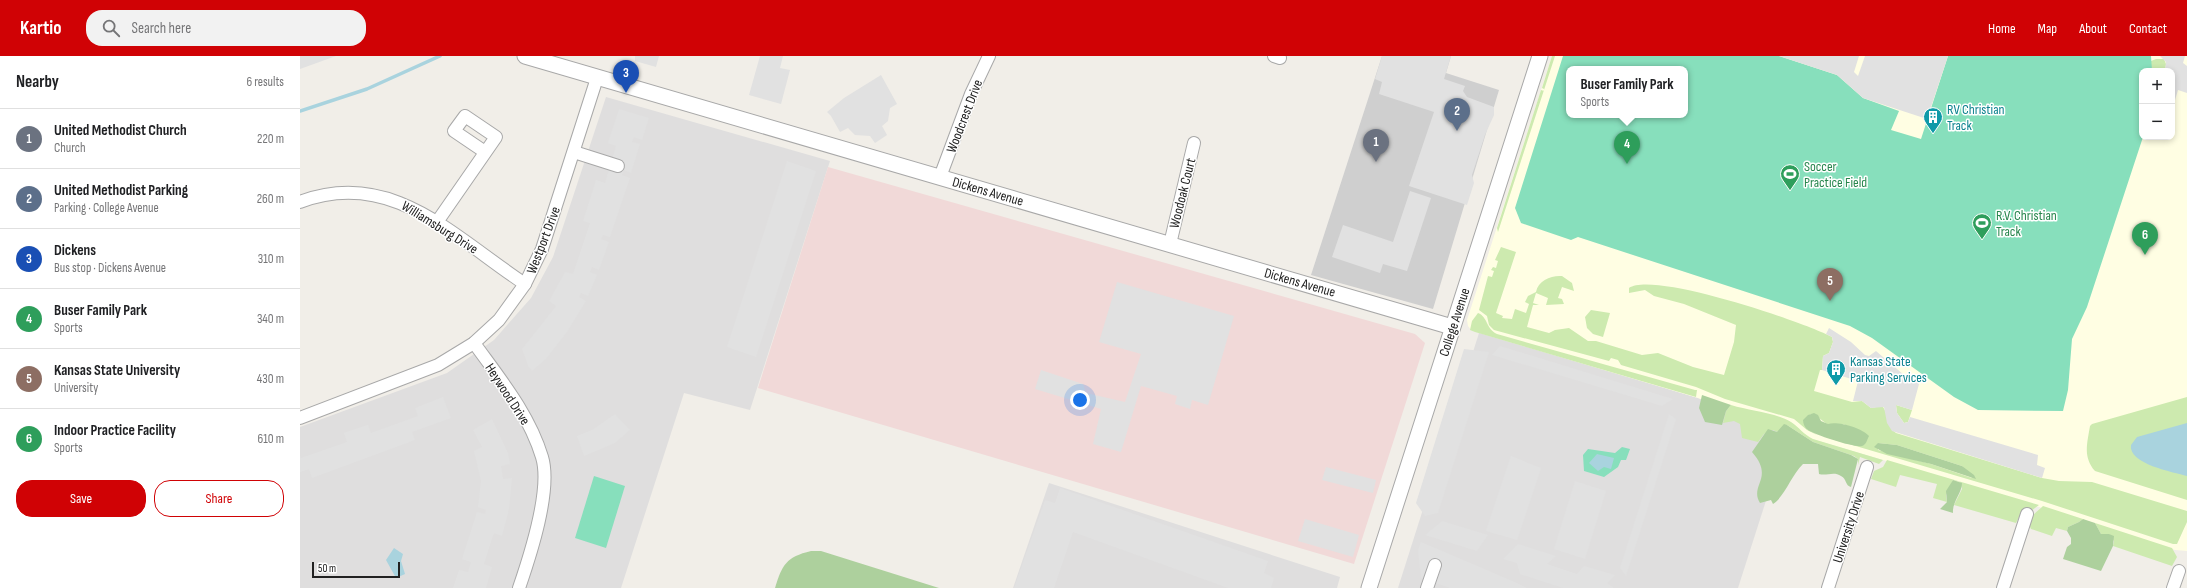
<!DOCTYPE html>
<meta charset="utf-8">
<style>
:root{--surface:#fff;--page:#f2f2f2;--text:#202124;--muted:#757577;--line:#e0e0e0;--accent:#d00205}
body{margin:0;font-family:"Sofia Sans Condensed",sans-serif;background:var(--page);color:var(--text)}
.controls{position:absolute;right:12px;top:12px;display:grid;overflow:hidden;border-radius:8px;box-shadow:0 2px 6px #0003}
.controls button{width:36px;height:36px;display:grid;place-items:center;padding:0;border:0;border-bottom:1px solid var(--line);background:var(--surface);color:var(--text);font:20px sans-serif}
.scale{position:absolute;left:12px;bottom:10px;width:88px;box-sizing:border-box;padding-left:4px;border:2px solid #212121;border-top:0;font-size:11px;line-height:14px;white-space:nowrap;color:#212121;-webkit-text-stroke:3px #fff;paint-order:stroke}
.you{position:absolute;left:780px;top:344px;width:14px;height:14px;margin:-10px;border:3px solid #fff;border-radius:50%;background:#1a73e8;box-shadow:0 0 0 6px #1a73e833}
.badge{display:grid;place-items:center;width:26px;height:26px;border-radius:50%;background:var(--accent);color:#fff;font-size:13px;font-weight:700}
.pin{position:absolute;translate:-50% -33px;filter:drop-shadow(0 1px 2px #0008)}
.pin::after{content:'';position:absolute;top:21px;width:14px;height:12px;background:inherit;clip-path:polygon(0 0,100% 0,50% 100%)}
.popup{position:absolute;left:1266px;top:10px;width:122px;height:52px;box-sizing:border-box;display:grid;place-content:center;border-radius:8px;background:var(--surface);filter:drop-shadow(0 1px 3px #0005);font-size:13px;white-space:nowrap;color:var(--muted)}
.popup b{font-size:15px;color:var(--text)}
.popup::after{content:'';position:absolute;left:50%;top:100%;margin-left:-8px;border:8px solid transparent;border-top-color:var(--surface)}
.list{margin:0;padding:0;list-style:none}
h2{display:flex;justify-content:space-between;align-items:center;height:52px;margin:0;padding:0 16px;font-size:17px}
h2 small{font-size:13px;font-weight:400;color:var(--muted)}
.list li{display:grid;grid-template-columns:26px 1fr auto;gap:12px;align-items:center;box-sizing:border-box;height:60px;padding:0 16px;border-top:1px solid var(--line)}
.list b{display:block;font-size:15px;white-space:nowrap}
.list p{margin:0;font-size:13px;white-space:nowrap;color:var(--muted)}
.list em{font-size:13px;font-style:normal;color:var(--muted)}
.actions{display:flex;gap:8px;padding:12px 16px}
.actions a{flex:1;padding:9px 0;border:1px solid var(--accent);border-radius:16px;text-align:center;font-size:14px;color:var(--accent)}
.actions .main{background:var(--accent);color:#fff}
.icon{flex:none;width:22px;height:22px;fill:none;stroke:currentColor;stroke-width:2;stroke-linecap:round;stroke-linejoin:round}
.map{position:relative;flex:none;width:1887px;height:532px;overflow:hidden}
header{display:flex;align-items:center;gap:24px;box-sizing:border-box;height:56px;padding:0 20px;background:var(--accent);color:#fff}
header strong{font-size:19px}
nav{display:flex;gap:22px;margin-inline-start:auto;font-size:14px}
.search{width:280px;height:36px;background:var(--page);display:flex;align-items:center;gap:10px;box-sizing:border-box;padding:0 14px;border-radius:16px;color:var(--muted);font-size:15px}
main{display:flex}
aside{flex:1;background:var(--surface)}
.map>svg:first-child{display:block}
.residential{fill:#dfdede}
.commercial{fill:#f1d9d8}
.education{fill:#fffee3;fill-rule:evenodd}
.religious{fill:#cfcfcf}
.grass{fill:#cdeaaf;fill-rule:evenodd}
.forest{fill:#add09d}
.pitch{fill:#87dfbc;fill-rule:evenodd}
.parking{fill:#e1e1e1}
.water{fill:#a9d3de}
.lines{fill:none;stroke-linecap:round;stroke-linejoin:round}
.stream{stroke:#a9d3de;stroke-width:3.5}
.minor-casing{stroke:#a8a8a8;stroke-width:14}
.tertiary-casing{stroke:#a8a8a8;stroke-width:17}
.minor{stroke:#fff;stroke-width:12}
.tertiary{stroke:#fff;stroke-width:15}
.labels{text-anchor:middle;stroke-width:3;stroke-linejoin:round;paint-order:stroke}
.culture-label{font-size:14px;fill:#0d838f;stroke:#fff;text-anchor:start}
.street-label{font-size:14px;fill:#212121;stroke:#fff}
.leisure-label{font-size:14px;fill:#27864d;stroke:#fff;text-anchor:start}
</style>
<header>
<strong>Kartio</strong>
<div class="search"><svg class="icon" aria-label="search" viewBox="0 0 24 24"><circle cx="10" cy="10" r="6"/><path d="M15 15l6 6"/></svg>Search here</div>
<nav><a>Home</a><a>Map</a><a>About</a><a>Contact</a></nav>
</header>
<main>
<aside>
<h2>Nearby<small>6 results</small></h2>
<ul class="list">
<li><span class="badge" style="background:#6b7280">1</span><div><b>United Methodist Church</b><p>Church</p></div><em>220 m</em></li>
<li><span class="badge" style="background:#5c6f8a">2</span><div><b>United Methodist Parking</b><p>Parking · College Avenue</p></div><em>260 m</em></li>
<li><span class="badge" style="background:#1a4fb4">3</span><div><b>Dickens</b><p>Bus stop · Dickens Avenue</p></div><em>310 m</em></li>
<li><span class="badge" style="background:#2e9e5b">4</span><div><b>Buser Family Park</b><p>Sports</p></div><em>340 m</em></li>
<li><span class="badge" style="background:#8d6e63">5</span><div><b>Kansas State University</b><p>University</p></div><em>430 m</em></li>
<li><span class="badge" style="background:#2e9e5b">6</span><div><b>Indoor Practice Facility</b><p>Sports</p></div><em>610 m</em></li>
</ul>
<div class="actions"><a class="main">Save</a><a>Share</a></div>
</aside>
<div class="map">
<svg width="1887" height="532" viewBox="0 0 1887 532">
<rect width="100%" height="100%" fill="#f1eee8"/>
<g class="residential">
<path d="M306 41 530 105 450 354 384 337 321 532H0V371L147 317 194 284 231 242 253 201Z"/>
<path d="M1179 277 1398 342 1488 376 1438 532H1098Z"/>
<path d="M749 427 1040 521 1037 532H713Z"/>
</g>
<path class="commercial" d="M528 111 1115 278 1125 287 1054 508 458 332Z"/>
<path class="education" d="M1252 0H1887V495L1875 494 1698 438 1488 376 1398 342 1171 274 1168 270 1167 264ZM1269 13H1385V59H1269ZM1842 15H1872V81H1842Z"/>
<path class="religious" d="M1082 0H1151L1146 17 1199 34 1133 253 1011 219Z"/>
<g class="grass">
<path d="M1252 0H1255L1198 176 1197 172 1241 34 1244 35V33L1242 32Z"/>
<path d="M1856 3H1864L1866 8 1865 15H1851V5Z"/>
<path d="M1201 191 1216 196 1196 257 1203 260 1202 262 1212 263 1215 253 1226 257 1229 248 1225 246 1228 240 1236 236C1238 224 1252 219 1262 220L1272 227 1274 235 1262 231 1258 242 1262 243 1264 248 1246 249 1248 242 1236 237 1233 247 1239 249H1233L1227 271 1249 277 1255 274 1269 272 1288 285H1296L1342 299 1358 297 1393 311 1424 319 1434 286 1436 269 1384 248 1354 240 1345 234 1329 237V232C1354 215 1503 266 1532 281L1533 286 1529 297 1523 300 1522 314H1520L1514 335 1552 346 1562 345 1571 352 1582 350C1589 357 1584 367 1596 377L1742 422 1759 425 1792 426 1887 455V466L1877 488H1873L1742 445 1522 380 1548 388 1558 374 1543 368 1528 369 1514 358H1510L1507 373 1517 379 1507 374 1494 363 1425 343 1396 331 1321 309 1318 304 1311 302 1309 305 1194 274 1189 269 1187 260 1179 254 1188 220 1192 221 1194 215 1191 214 1193 211 1196 212 1198 205 1195 204ZM1578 387 1597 389 1662 410 1672 422 1631 408 1578 394Z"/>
<path d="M1291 254 1310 257 1303 281 1293 278 1287 272 1285 261Z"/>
<path d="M1178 257C1188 261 1186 273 1197 278L1395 334H1397L1396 341 1175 276 1170 274 1172 265Z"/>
<path d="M1887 341V444L1795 415C1783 401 1787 388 1790 370L1792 368Z"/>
<path d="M1431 349C1450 355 1474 356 1491 366 1499 371 1504 379 1513 383L1583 404 1579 408 1560 401 1558 409V403L1554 400 1513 386 1487 369 1477 376 1473 374 1464 378 1458 386 1442 382 1440 368 1434 365 1423 367 1426 355Z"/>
<path d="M1596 349 1612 354 1608 366 1604 367 1597 357Z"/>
<path d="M1587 404 1739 449 1731 455H1722L1716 467 1654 449 1662 433 1660 426 1653 424 1646 439 1647 446 1633 442 1637 428 1600 419 1596 431 1571 423 1574 415 1583 411Z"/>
<path d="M1743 450 1783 463 1779 466 1768 471 1767 475 1756 472 1752 480 1731 473C1725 463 1737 456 1743 450Z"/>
<path d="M1795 467 1872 492 1877 501 1872 510 1813 490 1814 485 1809 478H1801Z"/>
</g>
<g class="forest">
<path d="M1402 339 1431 349 1426 355 1422 369 1405 366 1399 352Z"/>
<path d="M1514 357 1518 359 1521 365 1528 368C1538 365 1562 372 1569 380 1567 384 1566 389 1562 390 1555 392 1515 379 1508 374 1505 372 1503 368 1503 364L1508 359Z"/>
<path d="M1484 368 1487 369 1513 386 1551 399 1558 403 1551 431C1545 430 1547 423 1541 420 1534 415 1527 420 1519 418L1518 408H1503C1491 420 1485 440 1473 448L1471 444 1460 447C1449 429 1475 422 1452 396L1468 373 1477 376Z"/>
<path d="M1578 387 1597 389 1662 410 1674 419 1676 423 1631 408 1587 398 1574 391Z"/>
<path d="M1653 424 1662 427C1662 437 1652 446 1653 457L1640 453 1647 446 1646 435Z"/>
<path d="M1783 463 1795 467 1801 478H1809L1814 480 1813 490 1801 515 1763 503 1767 491 1771 488V482L1767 475 1768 471 1779 466Z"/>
<path d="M511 495H521L639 532H475C482 509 486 501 511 495Z"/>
</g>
<g class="pitch">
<path d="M1263 0H1479L1537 19 1563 42 1599 55 1591 74 1621 83 1648 0H1851L1852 15H1842L1843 81 1787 251 1772 283 1768 334 1763 355 1678 354 1654 341 1572 282 1550 270 1278 181 1271 184 1221 167 1215 152ZM1269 13H1385V59H1269Z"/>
<path d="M1322 391 1330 393 1326 404H1321L1318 411 1304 421 1284 415 1283 399 1288 393 1315 397Z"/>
<path d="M294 420 325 430 306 492 275 482Z"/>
</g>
<g class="parking">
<path d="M0 0H36L0 13Z"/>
<path d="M335 0H359L356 11 335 5Z"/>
<path d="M460 0H483L480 12 490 14 481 48 449 39Z"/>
<path d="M1082 0H1151L1144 23 1165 30 1163 35 1167 41 1194 51V59L1185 79 1172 119 1174 127 1167 149 1109 130 1134 56 1079 38 1082 26 1075 23Z"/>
<path d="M1479 0H1559L1554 16 1558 20 1565 0H1648L1627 63 1563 42 1537 19Z"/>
<path d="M1860 0H1885L1883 7 1887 10V37L1878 34 1873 51 1872 15H1865L1866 6Z"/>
<path d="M581 19 597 48 590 52 588 65 582 70 587 79 575 87 570 80 555 79 548 72 540 76 531 60 527 56 544 42Z"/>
<path d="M319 53 349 62 342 84 334 81 332 86 340 88 331 117 324 114 322 119 330 122 310 181 303 179 301 183 309 186 299 214 292 211 290 216 297 219 288 240 281 237 279 241 286 245 267 276 246 303 232 315 228 310 222 293 256 250 249 245 265 216 273 218 290 167 283 165 296 124 305 127 316 90 308 87Z"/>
<path d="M487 105 516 115 456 301 427 291Z"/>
<path d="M1110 135 1131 142 1107 215 1083 208 1080 217 1032 201 1043 169 1093 186Z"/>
<path d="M817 226 934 260 908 349 892 344 890 353 875 348 877 340 841 330 821 396 793 388 801 353 735 333 741 314 783 328 786 337 825 346 841 298 799 286Z"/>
<path d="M1529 272 1551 286 1565 299 1569 300 1576 295 1604 319 1607 318 1619 328 1612 354 1596 349 1597 357 1604 367 1608 366 1610 361 1738 399 1737 409 1745 412 1742 422 1592 375 1587 367 1584 351 1571 352 1562 345H1553L1558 325 1522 314 1523 300 1529 297 1533 286 1532 281 1526 278Z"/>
<path d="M1200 290 1373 343 1362 350 1192 299Z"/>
<path d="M1164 293 1189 296 1138 457 1125 460 1116 447Z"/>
<path d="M143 341 151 362 112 376 115 384 12 422 9 413 0 416V400L1 402 47 386 44 377 68 369 71 377 118 360 115 352Z"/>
<path d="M315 358 330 374 315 387 284 400 277 380 292 374Z"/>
<path d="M1369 358 1376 363 1326 520 1320 512Z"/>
<path d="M192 363 208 397 210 408 201 410 203 423 212 422 209 453 202 480 194 477 184 508 192 511 186 532H153L159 514 168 516 171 506 162 503 177 456 185 458 186 454 178 451 181 425 174 395 182 391 173 374Z"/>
<path d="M1211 400 1241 412 1217 484 1186 475Z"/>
<path d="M1026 411 1076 424 1073 437 1022 424Z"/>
<path d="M1275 425 1306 435 1285 503 1254 493Z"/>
<path d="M760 432 968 505 964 517 974 522 971 532H928L773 476 754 532H714L745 444 755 447Z"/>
<path d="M1005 463 1059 479 1053 501 998 485Z"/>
<path d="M1142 465 1188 479 1177 495 1125 479Z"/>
<path d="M1121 486 1217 527 1227 532H1150L1121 522 1118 494Z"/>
<path d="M1218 488 1256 500 1247 508 1277 518 1284 510 1315 519 1307 527 1314 532H1263L1220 518 1217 507 1203 503Z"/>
</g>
<g class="water">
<path d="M1887 367V420C1873 416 1828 408 1831 389L1837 381Z"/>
<path d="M1297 398 1314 402 1311 413 1304 411 1298 415 1289 407Z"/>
<path d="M94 492 103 498 101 505 105 518 96 522 86 504Z"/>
</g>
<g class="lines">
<path class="stream" d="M0 55 67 33 140 0"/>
<defs>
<g id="minor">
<path d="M974 0 980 2"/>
<path d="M274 96 318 110"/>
<path d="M640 121 671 38 689 0"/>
<path d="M0 146C91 111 155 182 225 228"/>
<path d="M137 166 196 81 165 60 154 75 185 96"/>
<path d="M870 188 894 87"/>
<path d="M174 287C200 323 229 358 242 401 252 434 230 500 219 532"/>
<path d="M0 362 138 309 174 287 199 264 225 228 242 193 297 22"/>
<path d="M1127 532 1135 509"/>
<path d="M1528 532 1567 411"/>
<path d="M1703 532 1727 458"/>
<path d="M1873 532 1879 515"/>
</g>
<g id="tertiary">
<path d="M225 0 1152 271"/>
<path d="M1069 532 1240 0"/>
</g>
</defs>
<use href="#minor" class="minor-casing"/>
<use href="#tertiary" class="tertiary-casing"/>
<use href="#minor" class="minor"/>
<use href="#tertiary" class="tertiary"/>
</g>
<defs>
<symbol id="building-pin" viewBox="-11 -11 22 30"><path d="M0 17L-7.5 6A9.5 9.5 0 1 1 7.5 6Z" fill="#0f9aa8" stroke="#fff"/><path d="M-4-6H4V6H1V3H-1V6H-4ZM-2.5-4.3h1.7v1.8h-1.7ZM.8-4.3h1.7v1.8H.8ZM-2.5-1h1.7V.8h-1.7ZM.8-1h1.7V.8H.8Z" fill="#fff"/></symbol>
<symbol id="stadium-pin" viewBox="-11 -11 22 30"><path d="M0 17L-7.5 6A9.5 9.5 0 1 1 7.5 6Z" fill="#2e9e5b" stroke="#fff"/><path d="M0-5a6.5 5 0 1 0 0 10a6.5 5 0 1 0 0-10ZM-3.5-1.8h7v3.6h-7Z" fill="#fff"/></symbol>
</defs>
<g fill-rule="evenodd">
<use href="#building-pin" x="1622" y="50" width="22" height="30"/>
<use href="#stadium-pin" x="1479" y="107" width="22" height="30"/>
<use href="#stadium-pin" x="1671" y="156" width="22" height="30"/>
<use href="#building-pin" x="1525" y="302" width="22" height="30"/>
</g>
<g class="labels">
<g class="culture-label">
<text x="1647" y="58">RV Christian<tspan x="1647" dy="16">Track</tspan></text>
<text x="1550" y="310">Kansas State<tspan x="1550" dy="16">Parking Services</tspan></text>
</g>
<g class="street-label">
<text transform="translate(664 60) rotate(-69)" y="5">Woodcrest Drive</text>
<text transform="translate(688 135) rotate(16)" y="5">Dickens Avenue</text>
<text transform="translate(882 137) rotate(-76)" y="5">Woodoak Court</text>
<text transform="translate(140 171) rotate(32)" y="5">Williamsburg Drive</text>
<text transform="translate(243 184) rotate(-69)" y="5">Westport Drive</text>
<text transform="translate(1000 226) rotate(16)" y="5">Dickens Avenue</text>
<text transform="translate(1154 266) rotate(-72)" y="5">College Avenue</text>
<text transform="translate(208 338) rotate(57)" y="5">Heywood Drive</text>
<text transform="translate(1548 471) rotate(-72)" y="5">University Drive</text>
</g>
<g class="leisure-label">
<text x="1504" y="115">Soccer<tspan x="1504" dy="16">Practice Field</tspan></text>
<text x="1696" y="164">R.V. Christian<tspan x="1696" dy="16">Track</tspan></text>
</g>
</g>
</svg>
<div class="controls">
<button>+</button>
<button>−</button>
</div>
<div class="scale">50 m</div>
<div class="you"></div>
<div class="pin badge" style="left:1076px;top:106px;background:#6b7280">1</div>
<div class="pin badge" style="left:1157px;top:75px;background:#5c6f8a">2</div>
<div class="pin badge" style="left:326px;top:37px;background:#1a4fb4">3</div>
<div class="pin badge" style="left:1327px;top:108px;background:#2e9e5b">4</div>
<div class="popup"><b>Buser Family Park</b>Sports</div>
<div class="pin badge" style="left:1530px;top:245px;background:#8d6e63">5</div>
<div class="pin badge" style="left:1845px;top:199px;background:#2e9e5b">6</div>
</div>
</main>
